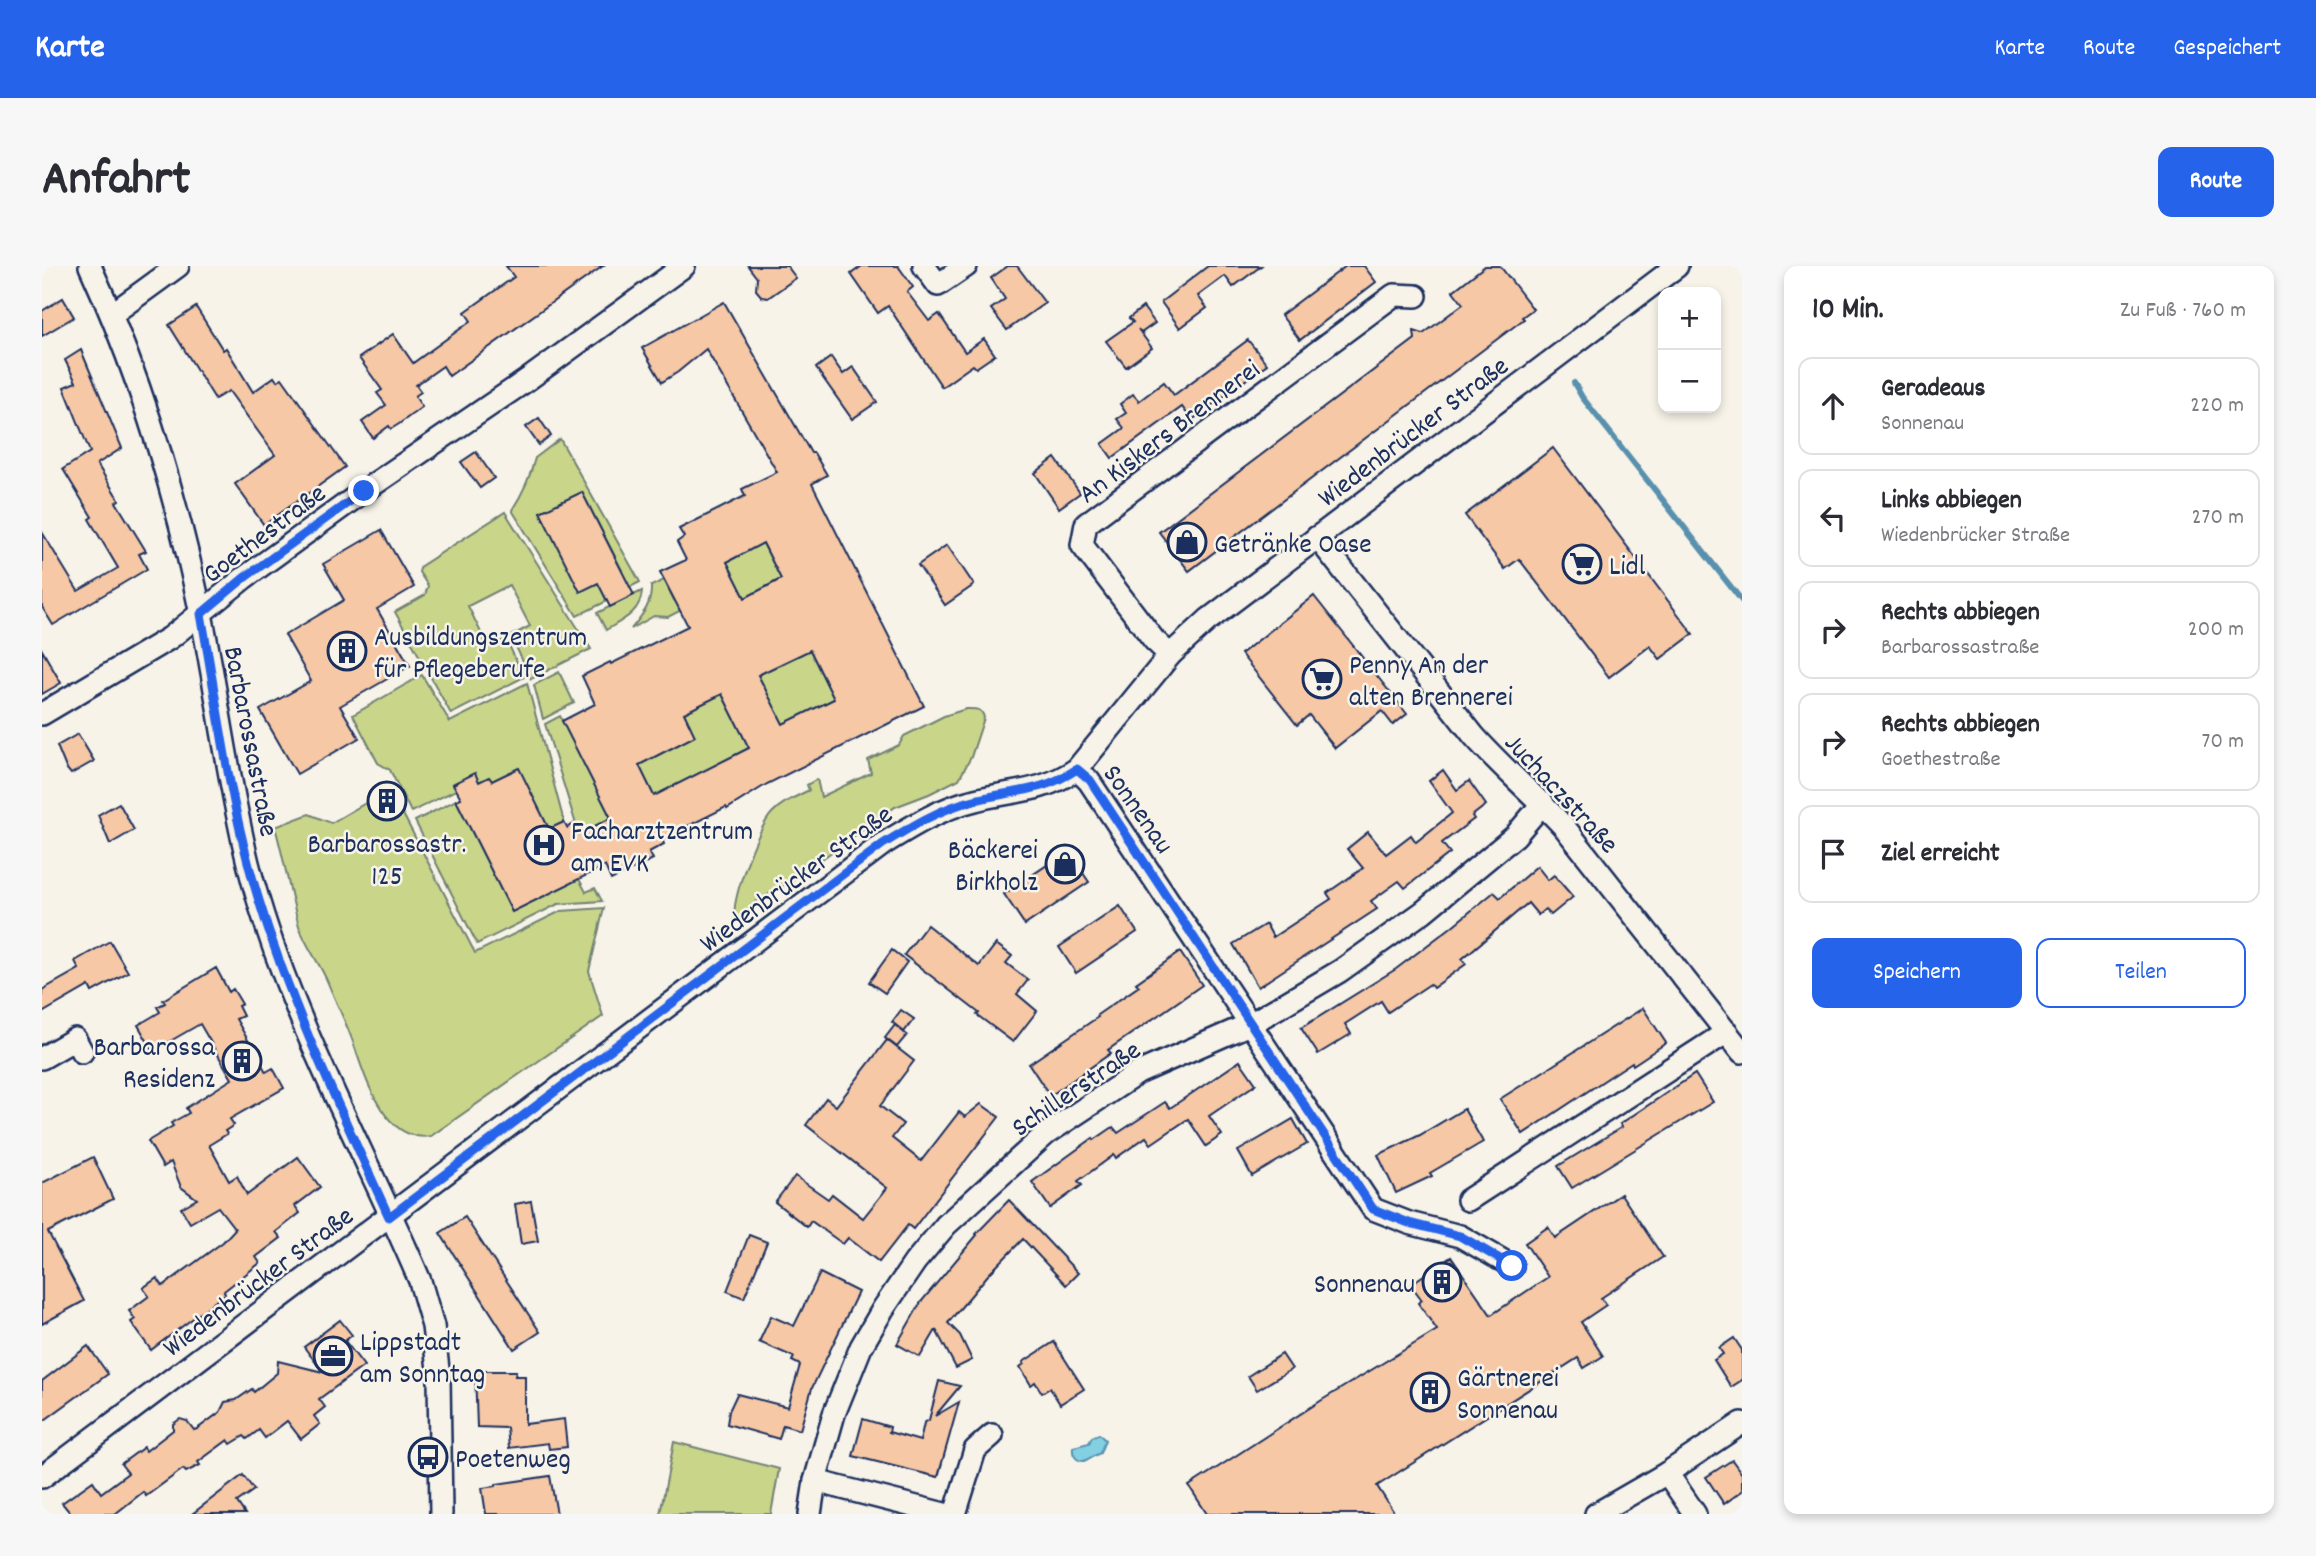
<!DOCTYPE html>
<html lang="de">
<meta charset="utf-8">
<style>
:root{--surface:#fff;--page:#f7f7f7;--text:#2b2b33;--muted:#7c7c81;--line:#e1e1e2;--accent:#2563eb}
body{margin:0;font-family:Dekko,sans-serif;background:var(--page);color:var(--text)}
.controls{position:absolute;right:21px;top:21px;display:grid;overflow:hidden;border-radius:14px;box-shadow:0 4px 10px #0003}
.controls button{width:63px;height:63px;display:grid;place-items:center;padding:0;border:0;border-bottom:2px solid var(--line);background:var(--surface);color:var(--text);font:35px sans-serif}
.stop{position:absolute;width:21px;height:21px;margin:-16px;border:5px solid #2563eb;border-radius:50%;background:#fff}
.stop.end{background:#2563eb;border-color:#fff;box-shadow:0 2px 7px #0008}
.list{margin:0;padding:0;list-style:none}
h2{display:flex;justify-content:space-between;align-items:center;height:91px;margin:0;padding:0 28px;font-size:30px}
h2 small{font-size:23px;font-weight:400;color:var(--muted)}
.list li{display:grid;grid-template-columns:46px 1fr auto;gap:21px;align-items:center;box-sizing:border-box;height:98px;margin:0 14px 14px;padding:0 14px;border:2px solid var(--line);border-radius:14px}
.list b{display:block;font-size:26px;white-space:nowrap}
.list p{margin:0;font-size:23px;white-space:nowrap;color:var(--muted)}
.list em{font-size:23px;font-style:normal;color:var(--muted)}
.actions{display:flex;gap:14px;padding:21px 28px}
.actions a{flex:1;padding:16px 0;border:2px solid var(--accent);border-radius:14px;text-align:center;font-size:24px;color:var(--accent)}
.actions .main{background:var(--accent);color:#fff}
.icon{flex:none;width:38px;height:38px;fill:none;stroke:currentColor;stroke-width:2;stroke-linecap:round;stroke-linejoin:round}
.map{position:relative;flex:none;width:1700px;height:1248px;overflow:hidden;border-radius:14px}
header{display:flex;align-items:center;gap:42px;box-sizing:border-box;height:98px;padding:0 35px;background:var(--accent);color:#fff}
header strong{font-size:33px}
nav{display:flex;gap:38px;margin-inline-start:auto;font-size:24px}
.intro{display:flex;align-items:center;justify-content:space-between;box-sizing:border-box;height:168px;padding:0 42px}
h1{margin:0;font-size:49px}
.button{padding:18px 32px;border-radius:14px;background:var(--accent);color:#fff;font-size:24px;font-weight:700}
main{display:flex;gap:42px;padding:0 42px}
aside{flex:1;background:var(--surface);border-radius:14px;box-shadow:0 4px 10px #0003}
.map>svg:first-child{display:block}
.green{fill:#c9d589;stroke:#728274;stroke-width:2}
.water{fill:#83d0e3;stroke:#5990ae;stroke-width:2}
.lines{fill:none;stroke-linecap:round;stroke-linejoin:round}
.stream{stroke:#5990ae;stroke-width:6}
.building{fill:#f6c8a5;stroke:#1b2f5e;stroke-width:2;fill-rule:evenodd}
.minor-casing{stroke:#1b2f5e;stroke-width:26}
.minor{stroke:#f7f3e8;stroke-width:21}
.route{stroke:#2563eb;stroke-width:9}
.labels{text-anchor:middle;stroke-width:5;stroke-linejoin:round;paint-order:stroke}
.street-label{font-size:28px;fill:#1b2f5e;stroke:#f7f3e8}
.poi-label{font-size:28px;fill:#1b2f5e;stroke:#f7f3e8;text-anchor:start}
</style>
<header>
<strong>Karte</strong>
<nav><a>Karte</a><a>Route</a><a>Gespeichert</a></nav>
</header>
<div class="intro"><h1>Anfahrt</h1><a class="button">Route</a></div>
<main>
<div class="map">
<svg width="1700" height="1248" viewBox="0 0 1700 1248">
<rect width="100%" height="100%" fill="#f7f3e8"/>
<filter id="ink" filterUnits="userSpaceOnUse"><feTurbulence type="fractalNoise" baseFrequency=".0143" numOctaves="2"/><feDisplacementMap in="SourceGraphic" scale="14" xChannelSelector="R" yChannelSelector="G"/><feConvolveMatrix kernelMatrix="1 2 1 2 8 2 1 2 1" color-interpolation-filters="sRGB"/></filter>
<g filter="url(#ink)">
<g class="green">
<path d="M518 173 598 316 572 329 580 304 540 226 499 246 538 325 556 317 565 335 535 350 470 244C481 227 488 212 493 192Z"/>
<path d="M463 246 549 383 489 413 469 370 488 360 467 319 426 340 446 381 464 373 482 411 409 448 353 346 383 329 386 320 377 306 379 300Z"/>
<path d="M721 277 739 313 703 332 685 296Z"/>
<path d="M635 308 639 316 626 322 632 334 651 338 626 351 612 350 589 363C600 349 610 339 609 320Z"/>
<path d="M600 325C599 346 581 354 564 364L555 347Z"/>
<path d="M768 384 792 433 741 458 716 409Z"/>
<path d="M517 406 532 437 501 453 492 419Z"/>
<path d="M380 409 408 456 485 417 522 556 507 563 476 502 450 515 447 511 437 516 432 507 412 517 414 524 369 546 348 504 336 497 311 449Z"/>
<path d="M680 428 707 482 612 530 597 499 652 470 642 447Z"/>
<path d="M924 443C934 443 940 442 942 452L929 491 917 513 887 528 853 541 749 615 714 636 699 653 693 654C688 636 716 561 730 547 740 536 754 531 767 524L765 519 775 513 779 531 829 507 826 494 857 479 862 470 902 450Z"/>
<path d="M518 450 569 552 537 568 503 458Z"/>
<path d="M348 523 433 687 519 645 562 642 547 705 561 750 389 870C342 878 323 811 311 776 304 756 294 737 286 717 278 697 264 681 257 660 248 627 242 593 233 561L267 548 289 557Z"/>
<path d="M414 534 470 646 537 613 544 626 553 622 560 635 516 638 435 678 373 555Z"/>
<path d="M632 1176 737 1203 729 1248H618Z"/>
</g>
<path class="water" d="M1057 1168 1063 1174 1058 1187 1042 1195C1034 1195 1030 1189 1031 1181L1047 1177 1050 1171Z"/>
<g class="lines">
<path class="stream" d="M1532 117 1540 131 1700 335"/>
</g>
<g class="building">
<path d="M464 0H561L407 110 401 100 374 119 379 126 373 130 380 141 357 158 349 163 347 160 331 172 320 156 344 139 335 127 340 124 317 92 351 68 371 97 429 55 423 46 472 11Z"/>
<path d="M706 0H745L754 12 726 32 720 31 714 24 715 12Z"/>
<path d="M820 0H856L871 21 865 26 887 55 897 48 923 86 942 73 953 89 934 102 931 99 900 121 846 40 836 47 809 8Z"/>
<path d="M966 0H975L1003 37 965 64 949 43 963 33 949 12Z"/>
<path d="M1166 0H1219L1191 21 1183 10 1156 30 1165 42 1138 62 1119 36Z"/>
<path d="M1304 0H1322L1334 16 1258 74 1239 49Z"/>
<path d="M1443 0H1458L1491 43 1480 51 1482 53 1147 305 1117 266 1373 73 1372 65 1381 68 1421 38 1411 25Z"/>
<path d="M21 32 32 51 0 70V45Z"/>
<path d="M682 36 769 187H772L785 209 770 218 882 440 725 518 685 543 684 541 620 573 622 578 607 586 611 593 569 614 563 600 470 646 414 534 419 532 411 518 433 507 437 516 447 511 450 515 477 502 507 563 522 556 525 562 532 558 537 568 569 552 520 455 553 438 540 410 568 396 569 398 646 360 618 306 644 294 635 276 642 271 637 263 703 230 700 223 735 206 664 83 636 106 620 116 600 82ZM721 277 739 313 703 332 685 296ZM768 384 792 433 741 458 716 409ZM680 428 707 482 612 530 597 499 653 470 642 447Z"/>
<path d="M154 41 181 84 184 82 211 126 232 111 235 115 240 112 303 201 222 259 193 218 233 189 187 125 173 133 127 59Z"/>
<path d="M1101 41 1113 57 1099 67 1096 63 1110 82 1084 101 1064 75 1091 56 1087 52Z"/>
<path d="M1206 74 1225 98 1150 154 1140 141 1070 192 1060 178 1082 162 1075 153 1084 147 1078 138 1091 128 1097 135 1122 116 1132 129Z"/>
<path d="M39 84 80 182 55 198 77 234 74 236 104 285 97 288 105 303 11 359 0 341V266L36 325 76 302 47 253 50 251 21 203 48 186 22 121 34 116 23 94Z"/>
<path d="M789 91 801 108 811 101 835 136 810 153 774 102Z"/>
<path d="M497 152 509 170 497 179 484 161Z"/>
<path d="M1511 182 1651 368 1618 393 1608 380 1567 411 1477 293 1463 303 1423 249Z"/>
<path d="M434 186 452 212 438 222 419 196Z"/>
<path d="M1013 192 1038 227 1017 242 993 207Z"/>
<path d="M540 226 592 329 568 341 556 317 538 326 498 246Z"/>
<path d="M339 264 372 321 335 343 368 400 298 440 317 472 255 508 218 444 269 415 243 369 302 334 281 298Z"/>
<path d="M905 279 932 319 903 339 876 299Z"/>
<path d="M1272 330 1365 448 1351 459 1340 445 1293 482 1267 449 1255 459 1199 388Z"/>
<path d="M0 384 19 417 0 428Z"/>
<path d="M36 468 52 495 29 508 24 502 15 480Z"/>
<path d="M1401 504 1415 524 1427 515 1444 539 1430 550 1432 553 1400 577 1408 587 1363 622 1357 615 1329 635 1335 643 1216 721 1191 678 1224 658 1231 671 1289 633 1285 627 1321 602 1305 583 1326 566 1344 588 1369 569 1374 576 1410 547 1387 515Z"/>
<path d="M77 537 92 564 68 578 56 549Z"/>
<path d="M1026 585 1047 616 983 659 962 628Z"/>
<path d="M1495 600 1506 614 1512 609 1531 631 1509 649 1503 643 1496 649 1486 637 1420 693 1424 698 1391 722 1388 718 1346 746 1339 735 1303 758 1309 768 1276 788 1259 762 1354 703 1408 662 1452 626 1458 632Z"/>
<path d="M1078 640 1095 666 1034 707 1017 681Z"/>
<path d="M885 659 937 700 954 678 970 690 964 697 986 714 975 728 995 745 971 776 935 749 937 747 862 689Z"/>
<path d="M68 675 86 706 50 726 47 720 0 747V724L37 703 33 695Z"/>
<path d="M850 684 865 696 843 727 827 716Z"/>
<path d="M1138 686 1160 719 1066 784 1069 787 1008 830 987 798 1056 751 1055 749 1097 720 1094 717Z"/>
<path d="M174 702 187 726 191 723 200 738 196 740 201 750 194 753 224 806 231 802 242 822 188 853 192 859 183 865 185 868 167 879 187 915 195 910 205 929 256 891 278 921 253 940 258 947 234 966 239 972 214 991 218 997 182 1025 183 1028 109 1084 89 1056 93 1053 87 1045 107 1030 101 1022 115 1012 121 1020 181 976 193 963 176 941 148 957 139 942 155 933 139 921 129 896 121 901 106 875 131 860 129 857 147 847 144 842 190 813 158 758 111 785 96 759 118 746 115 741 123 737 121 734Z"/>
<path d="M1601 742 1624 777 1591 799 1590 796 1481 868 1458 833Z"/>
<path d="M859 744 872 753 862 766 850 756Z"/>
<path d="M853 759 865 769 855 781 843 772Z"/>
<path d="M845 774 872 795 838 840 861 858 850 872 879 895 917 846 923 851 939 838 957 851 871 963 866 959 837 996 806 972 801 978 769 955 765 961 733 936 753 910 786 933 790 928 821 952 845 922 764 859 784 832 794 840Z"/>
<path d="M1198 795 1214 818 1167 850 1180 869 1164 880 1146 853 1109 878 1104 871 1074 892 1072 889 1036 915 1040 919 1008 942 990 916 1051 872 1052 874 1071 861 1076 867 1123 836 1128 842Z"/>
<path d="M1653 808 1671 836 1530 922 1516 900 1580 861 1578 858Z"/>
<path d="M1422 843 1441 876 1388 907 1390 910 1354 927 1336 889 1378 869Z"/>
<path d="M1251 853 1265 878 1210 910 1196 885Z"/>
<path d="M51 891 71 933 6 966 42 1035 0 1058V917Z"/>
<path d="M1579 928 1621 991 1559 1032 1564 1039 1539 1056 1561 1090 1542 1102 1536 1092 1335 1220 1353 1248H1165L1147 1220 1280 1134 1395 1064 1376 1037 1380 1034 1369 1019 1376 1013 1409 991 1449 1049 1506 1011 1483 977 1506 961 1513 972Z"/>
<path d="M967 934 1036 1007 1024 1019 981 973 946 1009 906 1057 918 1069 930 1094 914 1102 894 1064 878 1091 855 1078 879 1036 935 969 934 968Z"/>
<path d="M489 935 496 975 479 978 473 938Z"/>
<path d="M423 951 498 1066 472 1083 398 967Z"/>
<path d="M707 969 725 976 702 1032 685 1025Z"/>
<path d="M778 1007 816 1026 770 1122 758 1164 741 1159 737 1173 685 1158 687 1145 695 1128 746 1141 758 1099 750 1095 752 1091 717 1076 729 1050 752 1060Z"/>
<path d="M298 1054 310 1069 303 1075 322 1100 277 1133 283 1141 272 1150 278 1158 259 1173 245 1155 223 1172 217 1164 205 1173 202 1170 189 1178 186 1174 156 1196 158 1199 144 1206 141 1203 104 1230 101 1226 73 1248H29L20 1237 51 1215 59 1227 86 1207 79 1198 102 1181 104 1185 131 1164V1158L138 1153 145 1155 152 1164 155 1163 178 1146 183 1136 194 1134 210 1123 212 1126 235 1107 236 1095 281 1106 262 1081Z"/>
<path d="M1692 1072 1700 1084V1114L1689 1121 1672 1094 1681 1088 1677 1082Z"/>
<path d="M1012 1076 1042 1123 1018 1138 1008 1122 1000 1127 993 1116 989 1119 978 1101 982 1098 981 1096Z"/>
<path d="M46 1080 66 1108 0 1156V1115Z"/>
<path d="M1240 1088 1250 1103 1215 1124 1206 1110Z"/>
<path d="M433 1105H474L473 1110H483V1158L522 1153 525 1181 507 1183 506 1177 467 1182 465 1162 435 1161Z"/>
<path d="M897 1115 918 1120 893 1150 917 1136 896 1211 811 1190 821 1153 848 1161 847 1166 878 1175 882 1157 887 1154Z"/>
<path d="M1690 1194 1700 1208V1225L1682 1238 1664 1211Z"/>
<path d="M201 1209 212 1224 195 1236 203 1248H150Z"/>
<path d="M508 1210 515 1248H444L440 1222 454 1220V1218Z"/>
</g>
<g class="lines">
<defs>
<g id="minor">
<path d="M48 0C99 112 134 228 159 348 176 431 186 515 206 597 243 744 319 876 378 1015L391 1060 397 1112 399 1248"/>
<path d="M882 0 896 19 924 0"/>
<path d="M70 48 136 0"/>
<path d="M1275 271 1432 470C1461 503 1494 530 1523 562L1700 786"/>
<path d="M1128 389 1112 374 1040 279 1044 258 1352 29 1374 30"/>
<path d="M0 448 128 372 202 312 322 225 485 114 642 0"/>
<path d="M1035 503 1047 515 1331 943 1367 957 1418 970 1470 1000"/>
<path d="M0 792 33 773 40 786"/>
<path d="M1426 934 1685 766"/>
<path d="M1625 1207 1653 1248"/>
<path d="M0 1211 841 578C870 560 899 542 933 534 973 524 999 527 1035 503L1128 389 1166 354 1635 0"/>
<path d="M773 1215 902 1248"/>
<path d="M768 1248 773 1215 792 1148 819 1081 841 1043 873 996 904 959 1004 868 1096 807 1210 757 1298 705 1381 646 1473 570 1501 537"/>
<path d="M913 1248 933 1184 950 1169"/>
<path d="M1554 1248 1625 1207 1700 1157"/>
</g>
</defs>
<use href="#minor" class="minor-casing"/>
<use href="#minor" class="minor"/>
</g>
</g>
<g class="lines" filter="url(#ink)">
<path class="route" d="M322 225 202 312 159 348C174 431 185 518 207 600 240 722 295 836 347 951L841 578C870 560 899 542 933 534 973 524 999 527 1035 503L1048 514 1331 943 1367 957 1418 970 1470 1000"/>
</g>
<defs>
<symbol id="shop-ring" viewBox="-11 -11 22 22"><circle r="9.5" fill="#f7f3e8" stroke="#1b2f5e" stroke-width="1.5"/><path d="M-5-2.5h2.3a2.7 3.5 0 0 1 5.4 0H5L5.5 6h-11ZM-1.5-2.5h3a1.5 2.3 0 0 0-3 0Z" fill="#1b2f5e"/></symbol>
<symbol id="supermarket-ring" viewBox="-11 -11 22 22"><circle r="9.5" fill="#f7f3e8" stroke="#1b2f5e" stroke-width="1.5"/><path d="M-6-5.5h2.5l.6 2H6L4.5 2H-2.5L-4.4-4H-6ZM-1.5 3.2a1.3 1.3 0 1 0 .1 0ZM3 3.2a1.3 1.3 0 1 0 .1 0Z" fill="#1b2f5e"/></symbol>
<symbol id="building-ring" viewBox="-11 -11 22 22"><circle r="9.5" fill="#f7f3e8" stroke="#1b2f5e" stroke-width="1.5"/><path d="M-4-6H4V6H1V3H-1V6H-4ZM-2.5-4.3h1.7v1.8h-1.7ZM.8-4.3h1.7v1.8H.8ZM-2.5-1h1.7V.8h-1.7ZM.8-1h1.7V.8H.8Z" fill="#1b2f5e"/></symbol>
<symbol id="hospital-ring" viewBox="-11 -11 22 22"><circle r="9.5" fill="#f7f3e8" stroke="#1b2f5e" stroke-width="1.5"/><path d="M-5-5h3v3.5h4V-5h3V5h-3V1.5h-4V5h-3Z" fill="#1b2f5e"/></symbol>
<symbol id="office-ring" viewBox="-11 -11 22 22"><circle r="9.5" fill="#f7f3e8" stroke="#1b2f5e" stroke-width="1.5"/><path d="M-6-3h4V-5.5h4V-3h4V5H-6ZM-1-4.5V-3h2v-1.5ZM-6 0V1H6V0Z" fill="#1b2f5e"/></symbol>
<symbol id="bus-ring" viewBox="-11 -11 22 22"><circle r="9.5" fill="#f7f3e8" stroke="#1b2f5e" stroke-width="1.5"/><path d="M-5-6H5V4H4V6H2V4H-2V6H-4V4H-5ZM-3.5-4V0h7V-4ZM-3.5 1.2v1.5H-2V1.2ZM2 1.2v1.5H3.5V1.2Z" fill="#1b2f5e"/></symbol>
</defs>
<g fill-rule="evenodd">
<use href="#shop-ring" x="1123" y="254" width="44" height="44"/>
<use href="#supermarket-ring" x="1518" y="276" width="44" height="44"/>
<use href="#building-ring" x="283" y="363" width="44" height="44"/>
<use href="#supermarket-ring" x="1258" y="391" width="44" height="44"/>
<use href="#building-ring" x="323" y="513" width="44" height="44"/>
<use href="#hospital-ring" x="480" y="557" width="44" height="44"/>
<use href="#shop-ring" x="1001" y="576" width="44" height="44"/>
<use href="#building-ring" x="178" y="773" width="44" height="44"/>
<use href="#building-ring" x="1378" y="994" width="44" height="44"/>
<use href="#office-ring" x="269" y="1068" width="44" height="44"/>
<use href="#building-ring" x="1366" y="1104" width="44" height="44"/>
<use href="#bus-ring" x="364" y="1169" width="44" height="44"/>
</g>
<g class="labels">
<g class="street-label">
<text transform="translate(1126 164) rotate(-37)" y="10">An Kiskers Brennerei</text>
<text transform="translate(1370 164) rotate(-37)" y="10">Wiedenbrücker Straße</text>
<text transform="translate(221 266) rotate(-37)" y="10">Goethestraße</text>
<text transform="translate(211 475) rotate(79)" y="10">Barbarossastraße</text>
<text transform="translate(1521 526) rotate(47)" y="10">Juchaczstraße</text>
<text transform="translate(1098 542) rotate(55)" y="10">Sonnenau</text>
<text transform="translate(753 611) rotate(-36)" y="10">Wiedenbrücker Straße</text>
<text transform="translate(1033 821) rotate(-34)" y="10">Schillerstraße</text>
<text transform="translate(215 1014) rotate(-37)" y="10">Wiedenbrücker Straße</text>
</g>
<g class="poi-label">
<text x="1172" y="286">Getränke Oase</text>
<text x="1567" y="308">Lidl</text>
<text x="332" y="379">Ausbildungszentrum<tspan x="332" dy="32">für Pflegeberufe</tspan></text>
<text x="1307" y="407">Penny An der<tspan x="1307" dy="32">alten Brennerei</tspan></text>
<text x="529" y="573">Facharztzentrum<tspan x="529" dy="32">am EVK</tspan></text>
<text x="345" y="586" text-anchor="middle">Barbarossastr.<tspan x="345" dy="32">125</tspan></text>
<text x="996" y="592" text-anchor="end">Bäckerei<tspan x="996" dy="32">Birkholz</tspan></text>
<text x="173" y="789" text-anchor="end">Barbarossa<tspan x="173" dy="32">Residenz</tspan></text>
<text x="1373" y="1026" text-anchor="end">Sonnenau</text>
<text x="318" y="1084">Lippstadt<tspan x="318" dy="32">am Sonntag</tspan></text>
<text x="1415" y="1120">Gärtnerei<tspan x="1415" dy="32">Sonnenau</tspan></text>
<text x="413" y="1201">Poetenweg</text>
</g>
</g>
</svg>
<div class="controls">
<button>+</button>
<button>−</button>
</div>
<div class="stop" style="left:1470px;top:1000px"></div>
<div class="stop end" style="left:322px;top:225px"></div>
</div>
<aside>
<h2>10 Min.<small>Zu Fuß · 760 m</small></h2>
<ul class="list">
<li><svg class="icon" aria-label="ahead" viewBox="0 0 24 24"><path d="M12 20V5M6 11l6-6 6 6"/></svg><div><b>Geradeaus</b><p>Sonnenau</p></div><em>220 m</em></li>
<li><svg class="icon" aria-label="left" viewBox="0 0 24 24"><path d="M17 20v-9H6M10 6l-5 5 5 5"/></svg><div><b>Links abbiegen</b><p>Wiedenbrücker Straße</p></div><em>270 m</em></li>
<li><svg class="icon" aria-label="right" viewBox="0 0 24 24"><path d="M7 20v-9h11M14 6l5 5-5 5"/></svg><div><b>Rechts abbiegen</b><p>Barbarossastraße</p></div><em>200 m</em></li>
<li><svg class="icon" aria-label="right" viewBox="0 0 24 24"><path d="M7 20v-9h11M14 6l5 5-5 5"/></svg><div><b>Rechts abbiegen</b><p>Goethestraße</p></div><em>70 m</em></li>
<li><svg class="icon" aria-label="arrive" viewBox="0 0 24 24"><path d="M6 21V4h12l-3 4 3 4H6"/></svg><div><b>Ziel erreicht</b></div></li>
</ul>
<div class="actions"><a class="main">Speichern</a><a>Teilen</a></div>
</aside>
</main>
